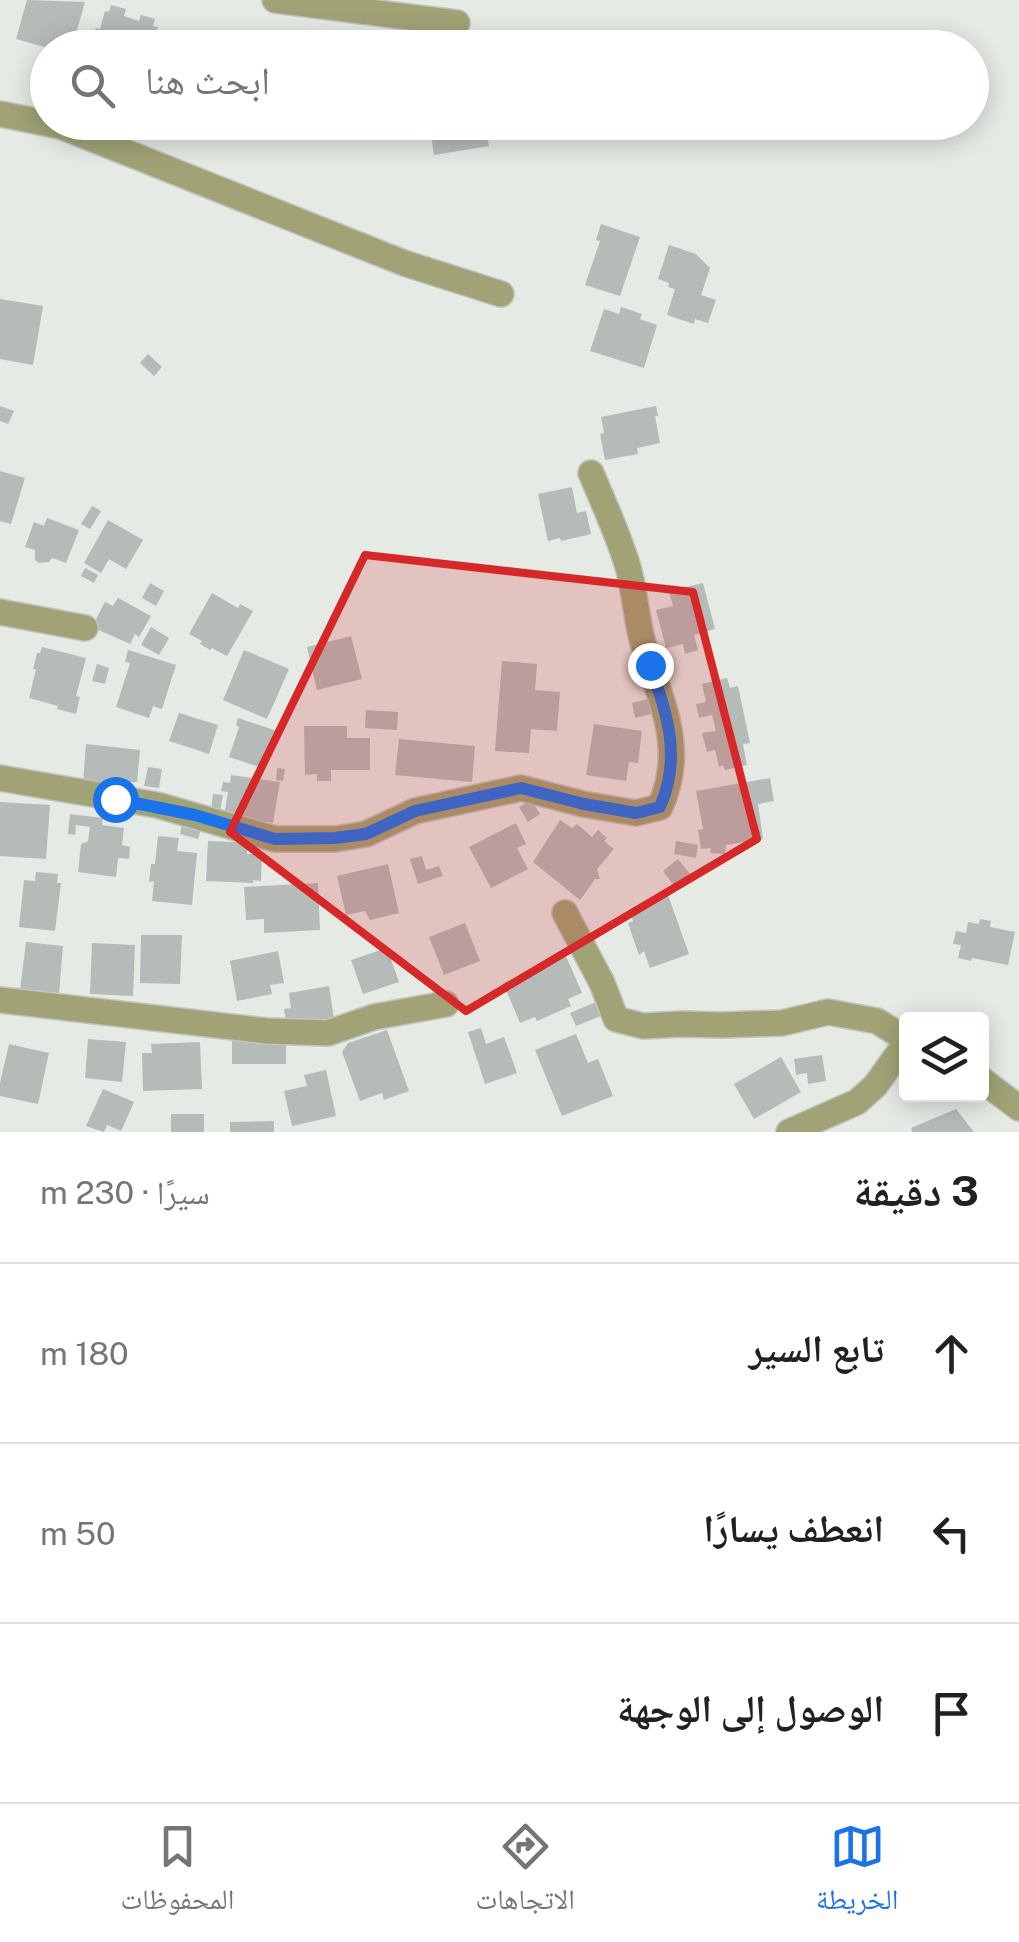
<!DOCTYPE html>
<html lang="ar">
<meta charset="utf-8">
<style>
:root{--surface:#fff;--page:#f2f2f2;--text:#202124;--muted:#757577;--line:#e0e0e0;--accent:#1a73e8}
body{margin:0;font-family:"Public Sans","Noto Naskh Arabic",sans-serif;background:var(--page);color:var(--text);direction:rtl}
.controls{position:absolute;right:30px;bottom:30px;display:grid;overflow:hidden;border-radius:10px;box-shadow:0 5px 25px #0003}
.controls button{width:90px;height:90px;display:grid;place-items:center;padding:0;border:0;border-bottom:2px solid var(--line);background:var(--surface);color:var(--text);font:50px sans-serif}
.stop{position:absolute;width:30px;height:30px;margin:-22px;border:8px solid #1a73e8;border-radius:50%;background:#fff}
.stop.end{background:#1a73e8;border-color:#fff;box-shadow:0 2px 10px #0008}
.list{margin:0;padding:0;list-style:none}
h2{display:flex;justify-content:space-between;align-items:center;height:130px;margin:0;padding:0 40px;font-size:42px}
h2 small{font-size:32px;font-weight:400;color:var(--muted)}
.list li{display:grid;grid-template-columns:65px 1fr auto;gap:30px;align-items:center;box-sizing:border-box;height:180px;padding:0 40px;border-top:2px solid var(--line)}
.list b{display:block;font-size:38px;white-space:nowrap}
.list em{font-size:32px;font-style:normal;color:var(--muted)}
.icon{flex:none;width:55px;height:55px;fill:none;stroke:currentColor;stroke-width:2;stroke-linecap:round;stroke-linejoin:round}
.map{position:relative;flex:none;width:1019px;height:1132px;overflow:hidden;direction:ltr}
.search{position:absolute;background:var(--surface);box-shadow:0 5px 25px #0003;left:30px;right:30px;top:30px;height:110px;display:flex;align-items:center;gap:25px;box-sizing:border-box;padding:0 35px;border-radius:55px;color:var(--muted);font-size:38px}
.sheet{height:670px;background:var(--surface)}
nav{display:flex;justify-content:space-around;align-items:center;box-sizing:border-box;height:140px;border-top:2px solid var(--line);background:var(--surface);font-size:28px;color:var(--muted)}
nav a{display:grid;justify-items:center;gap:5px}
nav .on{color:var(--accent)}
.map>svg:first-child{display:block}
.building{fill:#b4bbb9}
.lines{fill:none;stroke-linecap:round;stroke-linejoin:round}
.minor-casing{stroke:#c1c5c1;stroke-width:28}
.minor{stroke:#a1a376;stroke-width:25}
.route{stroke:#1a73e8;stroke-width:12}
.marked{fill:#d62828;fill-opacity:0.2;stroke:#d62828;stroke-width:8;stroke-linejoin:round}
</style>
<div class="map">
<svg width="1019" height="1132" viewBox="0 0 1019 1132">
<rect width="100%" height="100%" fill="#e5eae5"/>
<g class="building">
<path d="M27 0 85 2 72 48H48L16 39Z"/>
<path d="M111 5 126 9 124 16 139 21 141 15 155 19 153 26 158 27 156 36 152 35 148 48H95L97 40 92 38 96 28 100 29 105 11 109 12Z"/>
<path d="M418 122H485L489 146 434 155 431 135 421 136Z"/>
<path d="M601 224 640 237 620 296 585 285 600 241 596 240Z"/>
<path d="M669 245 696 254 710 268 701 295 716 300 708 323 695 319 694 324 667 315 675 289 668 287 669 283 658 279Z"/>
<path d="M0 299 43 306 33 365 0 359Z"/>
<path d="M621 307 642 314 640 319 657 325 644 368 590 351 604 309 619 314Z"/>
<path d="M148 354 162 367 154 376 140 363Z"/>
<path d="M0 406 14 411 8 424 0 421Z"/>
<path d="M656 406 658 416H655L660 443 637 448 638 454 605 460 600 434 604 433 601 417Z"/>
<path d="M0 471 25 478 11 524 0 521Z"/>
<path d="M572 487 577 513 586 511 591 534 561 541 560 538 548 541 538 494Z"/>
<path d="M92 506 101 511 90 529 81 524Z"/>
<path d="M47 518 79 530 66 563 52 558 49 562 39 563 35 560V550L25 547 34 522 44 526Z"/>
<path d="M108 520 143 540 126 569 109 559 101 573 84 563Z"/>
<path d="M85 568 98 575 94 583 81 576Z"/>
<path d="M150 583 164 591 156 606 142 598Z"/>
<path d="M703 583 715 629 694 635 698 650 685 654 683 644 666 648 656 610 673 606 669 591Z"/>
<path d="M212 593 238 608 240 604 253 611 227 656 212 648 210 650 200 644 202 641 189 634Z"/>
<path d="M118 598 151 616 139 637 135 634 130 644 92 627 105 602 113 606Z"/>
<path d="M151 627 169 638 159 655 141 645Z"/>
<path d="M351 636 362 679 317 690 307 647Z"/>
<path d="M42 647 86 658 76 696 80 697 76 714 57 709 58 706 29 698 36 669H33L37 653H40Z"/>
<path d="M128 650 176 665 162 709 153 706 149 718 116 707 130 663 125 662Z"/>
<path d="M244 650 289 669 267 719 223 700Z"/>
<path d="M502 661 537 664 535 690 560 692 557 731 531 729 529 753 495 751Z"/>
<path d="M97 664 109 668 105 684 92 681Z"/>
<path d="M727 678 730 688 738 686 750 743 743 744 747 765 725 770 723 765 719 767 715 750 707 752 702 733 716 731 712 715 699 718 696 704 706 702 702 684Z"/>
<path d="M648 699 651 714 635 718 632 703Z"/>
<path d="M366 710 398 712 397 730 365 728Z"/>
<path d="M179 713 218 725 209 754 169 741Z"/>
<path d="M238 718 277 731 265 769 229 757 239 727 236 725Z"/>
<path d="M594 724 642 731 638 763 629 762 626 781 586 775Z"/>
<path d="M304 726H347V738H370V770H331V781H317V774L305 775Z"/>
<path d="M399 739 475 746 472 782 395 775Z"/>
<path d="M86 744 140 750 137 782H128V787L83 782Z"/>
<path d="M148 767 162 769 159 788 144 786Z"/>
<path d="M277 768 285 769 283 781 276 780Z"/>
<path d="M231 775 280 782 273 823 224 816 228 792 221 791 223 782 230 783Z"/>
<path d="M770 778 774 801 758 804 763 839 726 845 725 854 710 853 711 848 701 849 698 830 703 829 696 791Z"/>
<path d="M213 794 223 795 220 812 211 811Z"/>
<path d="M531 800 540 814 528 822 519 807Z"/>
<path d="M0 802 50 805 46 859 0 856Z"/>
<path d="M70 814 103 818 102 825 124 828 122 845 130 847 129 859 118 858 116 877 78 872 81 844 88 841 90 827 76 825 75 835 68 834Z"/>
<path d="M560 820 572 828 577 824 592 837 598 830 607 838 604 841 614 849 597 869 600 879H595L580 900 533 862Z"/>
<path d="M516 823 526 844 517 848 528 869 491 888 469 847Z"/>
<path d="M182 824 201 829 198 839 180 834Z"/>
<path d="M158 836 179 838 177 851 197 853 192 905 152 901 154 881 149 882 151 864H155Z"/>
<path d="M234 838 248 839 247 854H262L261 881 253 880V883L206 881 208 841 234 842Z"/>
<path d="M676 841 698 845 696 858 674 854Z"/>
<path d="M422 856 426 870 439 866 443 876 418 884 410 859Z"/>
<path d="M678 859 690 874 675 887 663 871Z"/>
<path d="M388 864 399 913 370 920 365 911 346 915 337 876Z"/>
<path d="M36 872 58 874 57 883H61L55 931 19 927 24 880 35 881Z"/>
<path d="M318 883 320 930 264 933V919L246 920 244 887Z"/>
<path d="M668 895 689 954 650 968 644 951 639 955 628 923 633 921 629 910Z"/>
<path d="M980 919 991 921 990 927 1015 932 1008 965 972 958 971 961 958 958 961 945 953 944 956 931 966 933 968 922 979 924Z"/>
<path d="M465 923 480 961 444 975 429 937Z"/>
<path d="M141 935H182L180 984 140 983Z"/>
<path d="M26 942 63 946 59 994 20 990Z"/>
<path d="M92 943 135 945 133 996 90 994Z"/>
<path d="M387 948 399 982 363 994 351 960Z"/>
<path d="M278 951 284 983 270 985 272 994 237 1001 230 961Z"/>
<path d="M566 956 582 993 568 999 571 1006 537 1021 535 1017 520 1023 503 983Z"/>
<path d="M329 986 334 1019 287 1026 284 1009 291 1008 289 993Z"/>
<path d="M596 1002 601 1016 576 1026 570 1013Z"/>
<path d="M481 1028 486 1044 504 1037 517 1073 485 1084 468 1032Z"/>
<path d="M387 1030 409 1091 384 1100 382 1093 360 1101 342 1052 348 1043Z"/>
<path d="M576 1034 588 1063 598 1059 613 1096 562 1116 535 1050Z"/>
<rect x="232" y="1035" width="54" height="29"/>
<path d="M88 1039 126 1042 122 1082 85 1078Z"/>
<path d="M200 1042 202 1089 143 1091 142 1053H152L151 1044Z"/>
<path d="M9 1044 49 1053 38 1104 0 1096V1083Z"/>
<path d="M822 1055 826 1081 808 1084 807 1073 796 1075 794 1059Z"/>
<path d="M781 1057 801 1092 754 1119 734 1084Z"/>
<path d="M326 1070 336 1116 292 1126 284 1091 307 1086 304 1075Z"/>
<path d="M103 1089 134 1102 121 1131 107 1125 104 1132 86 1126Z"/>
<path d="M956 1109 974 1132H912L911 1128Z"/>
<rect x="171" y="1114" width="33" height="18"/>
<path d="M274 1121V1132H230V1122Z"/>
</g>
<g class="lines">
<defs>
<g id="minor">
<path d="M275 0 457 23"/>
<path d="M0 114 60 126 404 263 501 294"/>
<path d="M0 612 85 628"/>
<path d="M0 778 157 805 275 839H335L366 834 415 811 521 788 583 804 636 813 660 807C687 747 660 701 643 643 636 618 635 592 628 567 618 534 604 504 591 473"/>
<path d="M565 913 602 983 616 1019 643 1026 682 1024 722 1025 782 1023 828 1012 877 1021 906 1039"/>
<path d="M0 1000 267 1031 328 1033 374 1017 446 1004"/>
<path d="M982 1080 1019 1108"/>
<path d="M789 1132 857 1102 875 1086 906 1043"/>
</g>
</defs>
<use href="#minor" class="minor-casing"/>
<use href="#minor" class="minor"/>
</g>
<g class="lines">
<path class="route" d="M115 799 195 815 275 839 335 838 366 834 415 811 521 788 584 804 636 813 660 807C682 757 667 714 650 665"/>
</g>
<path class="marked" d="M365 555 693 592 757 839 466 1011 230 832Z"/>
</svg>
<div class="controls">
<button><svg class="icon" aria-label="layers" viewBox="0 0 24 24"><path d="M12 4l9 5-9 5-9-5zM3 14l9 5 9-5"/></svg></button>
</div>
<div class="stop" style="left:115px;top:799px"></div>
<div class="stop end" style="left:650px;top:665px"></div>
<div class="search"><svg class="icon" aria-label="search" viewBox="0 0 24 24"><circle cx="10" cy="10" r="6"/><path d="M15 15l6 6"/></svg>ابحث هنا</div>
</div>
<section class="sheet">
<h2>3 دقيقة<small>سيرًا · 230 m</small></h2>
<ul class="list">
<li><svg class="icon" aria-label="ahead" viewBox="0 0 24 24"><path d="M12 20V5M6 11l6-6 6 6"/></svg><div><b>تابع السير</b></div><em>180 m</em></li>
<li><svg class="icon" aria-label="left" viewBox="0 0 24 24"><path d="M17 20v-9H6M10 6l-5 5 5 5"/></svg><div><b>انعطف يسارًا</b></div><em>50 m</em></li>
<li><svg class="icon" aria-label="arrive" viewBox="0 0 24 24"><path d="M6 21V4h12l-3 4 3 4H6"/></svg><div><b>الوصول إلى الوجهة</b></div></li>
</ul>
</section>
<nav>
<a class="on"><svg class="icon" aria-label="map" viewBox="0 0 24 24"><path d="M3 6l6-2 6 2 6-2v14l-6 2-6-2-6 2zM9 4v14M15 6v14"/></svg>الخريطة</a>
<a><svg class="icon" aria-label="directions" viewBox="0 0 24 24"><path d="M12 3l9 9-9 9-9-9zM9 14v-3h6M13 9l2 2-2 2"/></svg>الاتجاهات</a>
<a><svg class="icon" aria-label="saved" viewBox="0 0 24 24"><path d="M7 4h10v16l-5-4-5 4z"/></svg>المحفوظات</a>
</nav>
